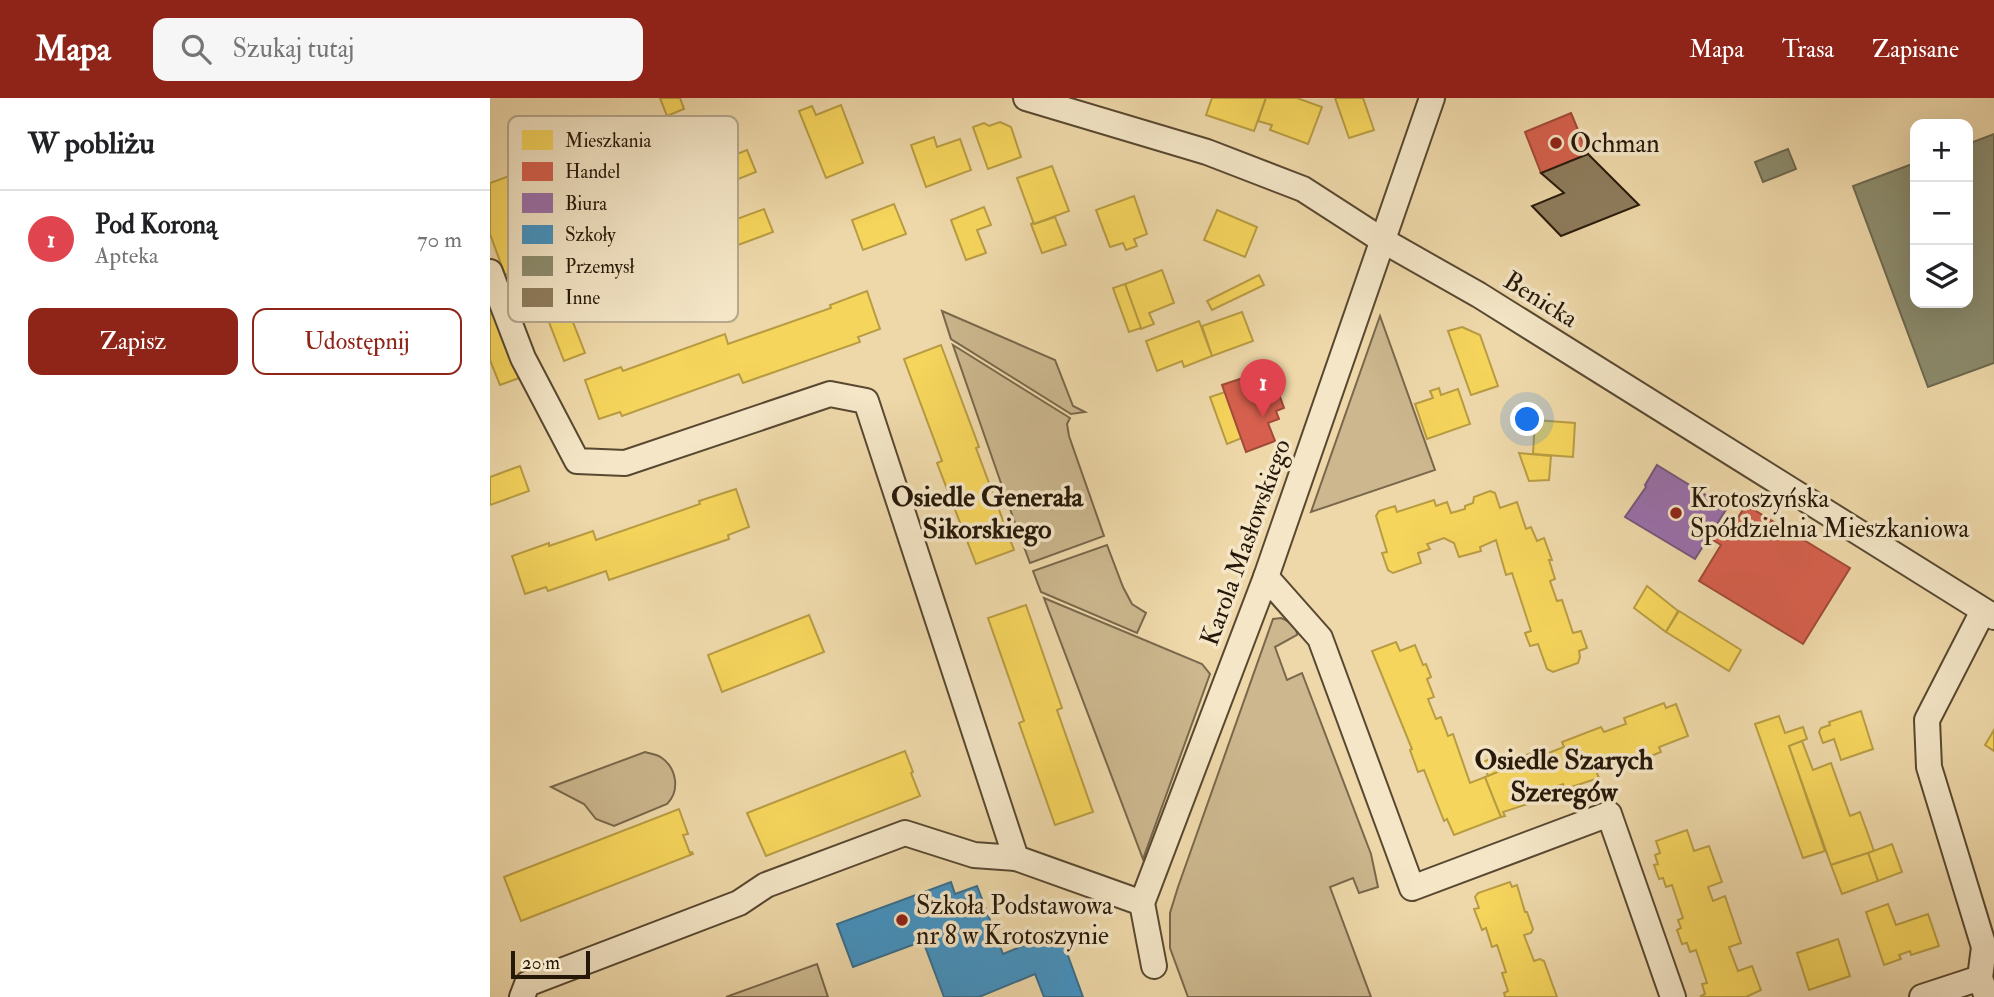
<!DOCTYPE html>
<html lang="pl">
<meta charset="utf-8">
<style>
:root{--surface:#fff;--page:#f6f6f6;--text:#202124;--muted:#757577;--line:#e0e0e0;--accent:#8f2418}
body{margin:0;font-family:"IM FELL Double Pica",serif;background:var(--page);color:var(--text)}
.controls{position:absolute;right:21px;top:21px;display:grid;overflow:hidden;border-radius:14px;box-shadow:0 7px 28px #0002}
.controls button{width:63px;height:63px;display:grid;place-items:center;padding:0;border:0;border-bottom:2px solid var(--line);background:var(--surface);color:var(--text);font:35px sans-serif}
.scale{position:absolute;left:21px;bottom:18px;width:79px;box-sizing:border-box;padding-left:7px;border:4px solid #261809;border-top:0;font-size:19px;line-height:24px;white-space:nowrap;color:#261809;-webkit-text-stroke:5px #f4e6c7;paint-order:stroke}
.you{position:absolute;left:1038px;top:322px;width:24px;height:24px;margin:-18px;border:5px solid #fff;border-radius:50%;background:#1a73e8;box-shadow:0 0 0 10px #1a73e833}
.badge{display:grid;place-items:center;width:46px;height:46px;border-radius:50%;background:var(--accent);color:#fff;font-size:23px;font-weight:700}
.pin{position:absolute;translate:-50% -58px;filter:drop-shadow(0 2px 4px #0008)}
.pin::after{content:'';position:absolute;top:37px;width:24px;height:21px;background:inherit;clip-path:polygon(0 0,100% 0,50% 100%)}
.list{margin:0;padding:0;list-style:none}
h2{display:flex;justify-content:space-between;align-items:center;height:91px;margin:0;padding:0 28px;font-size:30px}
h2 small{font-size:23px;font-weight:400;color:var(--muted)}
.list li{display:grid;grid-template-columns:46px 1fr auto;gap:21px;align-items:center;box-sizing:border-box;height:98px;padding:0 28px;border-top:2px solid var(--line)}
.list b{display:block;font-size:26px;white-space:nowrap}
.list p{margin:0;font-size:23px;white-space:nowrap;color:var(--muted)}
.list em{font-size:23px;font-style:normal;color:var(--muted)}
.actions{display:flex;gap:14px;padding:21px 28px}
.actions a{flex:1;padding:16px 0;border:2px solid var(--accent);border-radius:14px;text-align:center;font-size:24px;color:var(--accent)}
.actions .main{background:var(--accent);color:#fff}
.icon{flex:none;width:38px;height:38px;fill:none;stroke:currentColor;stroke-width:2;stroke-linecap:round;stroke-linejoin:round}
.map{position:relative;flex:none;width:1504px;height:899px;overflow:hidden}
header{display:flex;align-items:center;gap:42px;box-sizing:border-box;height:98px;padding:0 35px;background:var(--accent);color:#fff}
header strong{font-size:33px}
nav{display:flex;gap:38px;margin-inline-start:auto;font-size:24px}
.search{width:490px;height:63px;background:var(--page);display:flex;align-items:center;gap:18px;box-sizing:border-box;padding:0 24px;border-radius:14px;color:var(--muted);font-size:26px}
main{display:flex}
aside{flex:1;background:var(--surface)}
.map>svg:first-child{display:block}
.green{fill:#ccb78e;stroke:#79684c;stroke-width:2}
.homes{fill:#f6d55c;stroke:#b89c43;stroke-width:2}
.shops{fill:#d6604d;stroke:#a14a39;stroke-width:2}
.offices{fill:#9970ab;stroke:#76567a;stroke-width:2}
.schools{fill:#4393c3;stroke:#3a6e8b;stroke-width:2}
.industry{fill:#8c8c6e;stroke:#6d6950;stroke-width:2}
.building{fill:#8e7c5c;stroke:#261809;stroke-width:2}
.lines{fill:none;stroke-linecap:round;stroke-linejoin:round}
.street-casing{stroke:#584831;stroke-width:28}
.street{stroke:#f4e6c7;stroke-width:24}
.poi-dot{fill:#8f2418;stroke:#f4e6c7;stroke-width:2.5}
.labels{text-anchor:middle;stroke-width:7;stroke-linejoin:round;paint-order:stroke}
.poi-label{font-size:26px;fill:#261809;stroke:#f4e6c7;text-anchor:start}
.street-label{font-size:26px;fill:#261809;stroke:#f4e6c7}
.neighbourhood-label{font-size:28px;font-weight:bold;fill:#261809;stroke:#f4e6c7}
.key{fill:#f4e6c7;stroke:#b6a88e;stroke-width:2}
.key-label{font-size:19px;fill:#261809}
</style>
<header>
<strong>Mapa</strong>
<div class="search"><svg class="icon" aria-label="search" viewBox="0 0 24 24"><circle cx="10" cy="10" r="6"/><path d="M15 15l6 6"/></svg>Szukaj tutaj</div>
<nav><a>Mapa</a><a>Trasa</a><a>Zapisane</a></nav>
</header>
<main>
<aside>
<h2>W pobliżu<small></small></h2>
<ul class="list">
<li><span class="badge" style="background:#e0444e">1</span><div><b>Pod Koroną</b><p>Apteka</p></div><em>70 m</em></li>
</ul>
<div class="actions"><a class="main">Zapisz</a><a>Udostępnij</a></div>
</aside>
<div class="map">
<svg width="1504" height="899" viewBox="0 0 1504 899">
<rect width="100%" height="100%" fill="#eed8a9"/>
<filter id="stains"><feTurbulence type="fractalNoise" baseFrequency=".00286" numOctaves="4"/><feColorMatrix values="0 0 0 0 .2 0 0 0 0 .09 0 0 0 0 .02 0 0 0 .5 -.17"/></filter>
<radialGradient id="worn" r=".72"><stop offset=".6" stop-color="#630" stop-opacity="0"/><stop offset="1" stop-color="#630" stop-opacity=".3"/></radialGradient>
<g class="green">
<path d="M452 213 565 262 583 308 595 314 581 316 461 241Z"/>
<path d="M890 218 945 372 821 414Z"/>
<path d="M463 247 580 320 577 326 579 338 614 438 540 465 520 411Z"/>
<path d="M617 447 633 489 642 506 656 515 647 535 551 494 543 473Z"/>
<path d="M554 500 712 566 720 576 653 761Z"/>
<path d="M791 520C799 523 807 528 807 537L785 549 797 582 812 575 881 756 888 789 869 795 863 780 840 789 881 899H698L680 850V815L688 789 783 521Z"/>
<path d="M155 654C161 656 167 656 172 660 187 671 190 693 177 706L124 728 106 721 94 706 61 689Z"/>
<path d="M327 866 338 899H236Z"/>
</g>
<g class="homes">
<path d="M170 0H190L194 11 177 18Z"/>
<path d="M722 0H776L764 33 716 17Z"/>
<path d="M776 0H807L832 9 818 46 780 32 782 27 768 23Z"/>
<path d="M845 0H873L884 32 859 40Z"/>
<path d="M351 7 373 65 336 80 309 13 322 8 326 17Z"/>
<path d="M510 24 521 29 531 59 498 71 483 29 494 25 499 28Z"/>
<path d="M444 39 447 49 470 41 481 72 436 89 421 47Z"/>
<path d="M257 52 266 74 208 97 199 75Z"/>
<path d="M54 59 56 63 58 62 80 119 33 135 45 166 15 177 0 136V85L36 72V70L38 69 37 65Z"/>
<path d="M562 68 579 113 544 126 527 80Z"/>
<path d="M644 98 657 136 644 141 647 148 636 152 633 145 620 149 606 112Z"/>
<path d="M404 106 416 136 373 152 362 122Z"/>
<path d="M494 109 501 127 487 132 496 155 476 162 461 122Z"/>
<path d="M274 111 283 134 126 192 117 169Z"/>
<path d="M727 112 767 129 755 159 714 142Z"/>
<path d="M565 119 576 147 552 155 541 126 543 125 544 126Z"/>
<path d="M672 172 684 205 659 215 664 226 651 231 635 186Z"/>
<path d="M769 177 774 187 722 212 717 203Z"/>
<path d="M635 186 651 230 639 234 623 190Z"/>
<path d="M89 192 97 212 81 219 95 255 74 263 52 206Z"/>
<path d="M377 193 390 231 368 239 370 244 253 285 249 276 132 318 130 314 109 321 95 282 131 269 133 273 235 236 238 246 341 210 340 207Z"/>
<path d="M0 208 32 279 10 287 0 262Z"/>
<path d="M752 214 763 243 722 258 712 228Z"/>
<path d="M709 223 722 258 694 269 692 263 667 273 656 243Z"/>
<path d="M972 229 990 237 1008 288 981 297 958 233Z"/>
<path d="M451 247 489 349 486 350 524 452 486 466 447 365 452 363 414 261Z"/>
<path d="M949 290 951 297 968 291 980 326 937 341 925 306 943 300 940 293Z"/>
<path d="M735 294 752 340 737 346 720 299Z"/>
<path d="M1045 322 1085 325 1083 359 1043 356Z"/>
<path d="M1029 355 1061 358 1059 382 1039 383Z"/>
<path d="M30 368 39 393 0 407V379Z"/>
<path d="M246 391 259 429 238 437 239 441 119 482 116 473 58 493 56 489 35 496 22 458 59 445V448L103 433 106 442 210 406 209 403Z"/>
<path d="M1000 393 1005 395 1010 410 1027 404 1036 431 1041 429 1047 443 1054 440 1062 462H1059L1065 481 1060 483 1067 503 1072 502 1083 535 1091 533 1097 550 1089 553 1090 559 1088 565 1063 574 1057 571 1048 546 1040 548 1035 535 1041 533 1022 475 1016 477 1006 442 990 449 991 453 969 459 964 445 954 440 937 446 940 451 928 455 931 465 903 475 898 472 892 455 897 454 886 418 889 413 905 408 907 414 944 402 946 408 957 404 961 415 975 411V408L983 405 984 399Z"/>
<path d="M1157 488 1188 513 1176 534 1144 510Z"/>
<path d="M536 507 572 610 567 612 603 714 565 727 529 625 534 623 498 520Z"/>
<path d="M1189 513 1251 552 1239 573 1176 534Z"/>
<path d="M319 517 334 554 232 594 218 557Z"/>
<path d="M906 544 910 553 925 547 933 567 936 566 941 579 937 581 944 599 938 601 946 621 951 619 958 638 963 636 980 685 995 679 1011 719 964 737 957 721 954 723 934 672 928 674 920 652 922 651 882 553Z"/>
<path d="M1174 605 1176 610 1186 606 1198 638 1169 649 1171 654 1136 668 1134 662 1106 673 1109 680 1075 691 1073 686 1045 697 1047 703 1013 714 1015 718 1011 719 995 679 1012 672 1010 667 1049 652 1051 658 1074 649 1072 644 1111 629 1114 634 1136 626 1134 620Z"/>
<path d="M1371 613 1383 651 1351 662 1344 641 1333 645 1329 634 1331 630 1340 627 1339 624Z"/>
<path d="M1289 618 1295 635 1313 629 1317 641 1299 648 1335 753 1313 760 1265 626Z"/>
<path d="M1504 632V653L1495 647Z"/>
<path d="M1312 643 1323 672 1341 665 1360 718 1370 714 1384 753 1341 767 1299 648Z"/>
<path d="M415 653 423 674 421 675 430 698 276 758 257 715Z"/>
<path d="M1007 658 1012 672 998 678 993 664Z"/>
<path d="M189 711 198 736 193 737 200 755 202 754 203 756 31 823 14 779Z"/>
<path d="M1197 732 1204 753 1219 748 1232 784 1218 789 1223 803 1235 798 1251 845 1239 849 1248 873 1262 868 1271 892 1256 899H1212L1211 898 1215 896 1212 886 1217 885 1206 852 1200 854 1197 845 1192 846 1187 832 1191 830 1188 822 1193 820 1182 787 1176 789 1173 780 1169 781 1164 767 1168 766 1165 757 1170 755 1166 743Z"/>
<path d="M1402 746 1412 774 1388 783 1378 755Z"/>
<path d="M1378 755 1388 783 1352 796 1341 767Z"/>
<path d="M1020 784 1022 789 1027 787 1035 814H1037L1043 831 1041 835 1034 837 1044 863 1050 861 1054 863 1067 899H1015L1014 895 1018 893 1012 875 1016 874 1007 847 1002 849 996 830 992 832 984 811 989 810 985 799 988 795Z"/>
<path d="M1398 806 1406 827 1438 816 1449 848 1421 857 1420 853 1409 857 1411 861 1394 867 1376 814Z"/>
<path d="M1348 841 1360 878 1319 892 1307 855Z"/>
</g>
<g class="shops">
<path d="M1081 15 1098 56 1051 75 1035 34Z"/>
<path d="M780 271 794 310 786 313 789 321 778 325 785 343 756 354 732 287Z"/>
<path d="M1256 407 1360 470 1313 546 1209 483 1231 447 1218 439 1226 428 1238 435Z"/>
</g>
<path class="offices" d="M1167 367 1237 410 1205 461 1135 419 1156 389 1155 387Z"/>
<path class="schools" d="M461 784 465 796 487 788 513 856 569 833 593 899H554L545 876 489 899H454L433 843 363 869 347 826Z"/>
<g class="industry">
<path d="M1504 36V265L1438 289 1363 88 1425 65V205H1478V46Z"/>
<path d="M1298 51 1306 71 1273 84 1265 64Z"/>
</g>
<path class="building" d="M1098 56 1149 107 1071 138 1042 108 1074 95 1051 75Z"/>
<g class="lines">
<defs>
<g id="street">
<path d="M536 0 717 54 813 91 892 142 989 197 1504 519"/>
<path d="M0 174 33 260 87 363 135 365 340 296 376 303 526 760 652 805"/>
<path d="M776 479 830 540 922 790 1119 716 1183 899"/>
<path d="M1493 513 1437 622 1439 669 1494 849 1490 880 1497 899"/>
<path d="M664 868 652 805 776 479 942 0"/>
<path d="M32 899 37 886 249 805 276 787 415 735 484 757 526 760"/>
<path d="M1432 899 1490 880"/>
</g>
</defs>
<use href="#street" class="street-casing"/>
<use href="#street" class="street"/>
</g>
<g class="poi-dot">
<circle cx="1066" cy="45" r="7"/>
<circle cx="1186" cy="415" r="7"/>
<circle cx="412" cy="822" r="7"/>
</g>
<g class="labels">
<g class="poi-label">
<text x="1080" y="54">Ochman</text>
<text x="1200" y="409">Krotoszyńska<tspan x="1200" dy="30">Spółdzielnia Mieszkaniowa</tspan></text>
<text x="426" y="816">Szkoła Podstawowa<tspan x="426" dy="30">nr 8 w Krotoszynie</tspan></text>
</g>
<g class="street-label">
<text transform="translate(1051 201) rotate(32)" y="9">Benicka</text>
<text transform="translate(755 444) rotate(-70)" y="9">Karola Masłowskiego</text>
</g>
<g class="neighbourhood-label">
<text x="497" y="408">Osiedle Generała<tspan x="497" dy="32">Sikorskiego</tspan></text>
<text x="1074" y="671">Osiedle Szarych<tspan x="1074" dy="32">Szeregów</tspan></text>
</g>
</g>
<rect x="18" y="18" width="230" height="206" rx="10" class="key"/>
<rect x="32" y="32" width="31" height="20" fill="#f6d55c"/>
<rect x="32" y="64" width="31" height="19" fill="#d6604d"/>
<rect x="32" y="95" width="31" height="20" fill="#9970ab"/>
<rect x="32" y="127" width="31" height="19" fill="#4393c3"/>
<rect x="32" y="158" width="31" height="20" fill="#8c8c6e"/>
<rect x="32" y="190" width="31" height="19" fill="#8e7c5c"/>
<g class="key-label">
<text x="75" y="49">Mieszkania</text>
<text x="75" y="80">Handel</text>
<text x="75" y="112">Biura</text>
<text x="75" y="143">Szkoły</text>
<text x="75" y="175">Przemysł</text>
<text x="75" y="206">Inne</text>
</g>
<rect width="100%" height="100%" filter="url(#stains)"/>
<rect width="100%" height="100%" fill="url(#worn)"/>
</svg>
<div class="controls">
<button>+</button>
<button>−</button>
<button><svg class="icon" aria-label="layers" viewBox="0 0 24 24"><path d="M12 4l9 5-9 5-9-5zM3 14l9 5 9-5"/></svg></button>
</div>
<div class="scale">20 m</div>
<div class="you"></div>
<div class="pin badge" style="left:773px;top:319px;background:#e0444e">1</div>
</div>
</main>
